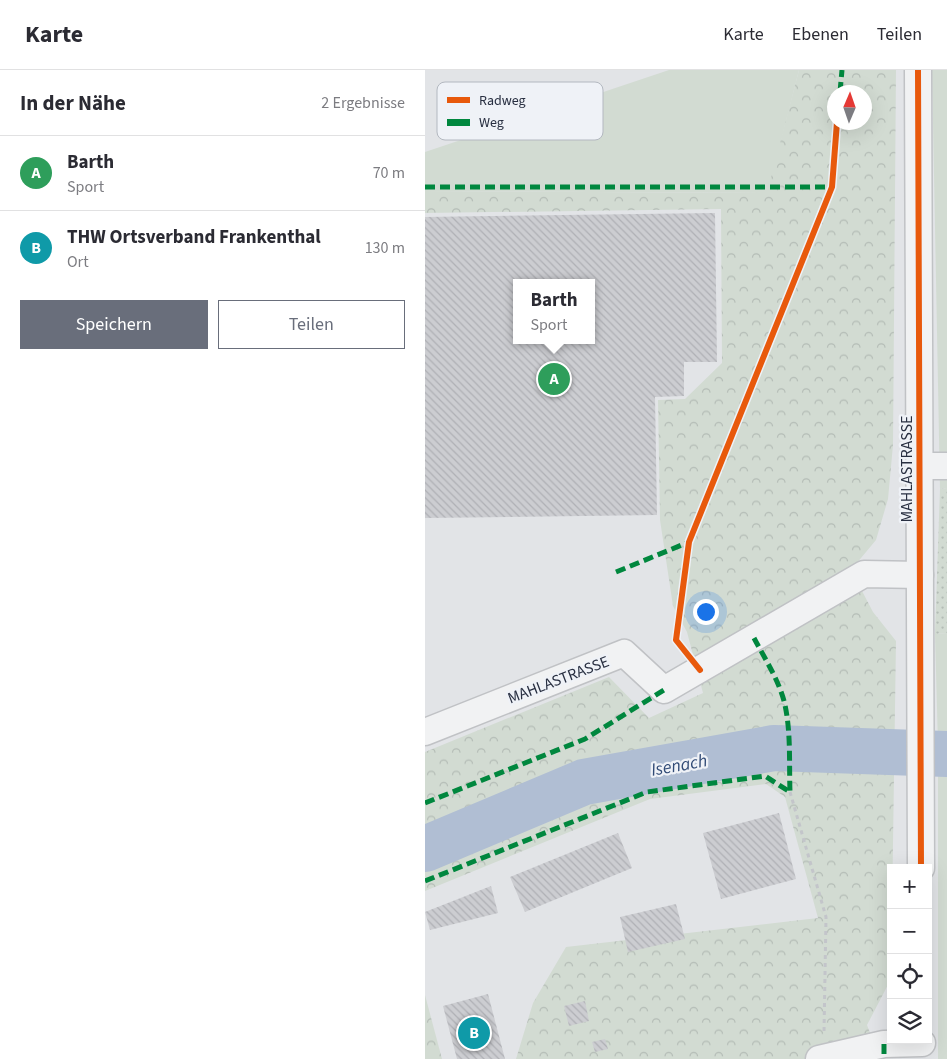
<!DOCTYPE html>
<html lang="de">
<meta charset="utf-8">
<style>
:root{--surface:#fff;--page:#f2f2f3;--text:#2b2b33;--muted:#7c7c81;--line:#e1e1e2;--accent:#696e7b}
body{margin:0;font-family:"Source Sans 3",sans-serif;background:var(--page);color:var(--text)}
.controls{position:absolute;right:15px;bottom:15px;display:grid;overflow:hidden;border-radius:0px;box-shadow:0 5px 20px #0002}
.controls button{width:45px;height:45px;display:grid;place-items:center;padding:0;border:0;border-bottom:1px solid var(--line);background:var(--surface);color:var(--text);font:25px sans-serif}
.compass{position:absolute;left:402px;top:15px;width:45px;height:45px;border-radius:50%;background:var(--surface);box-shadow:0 5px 20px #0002;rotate:2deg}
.you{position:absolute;left:280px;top:541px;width:18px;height:18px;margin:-12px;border:4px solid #fff;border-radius:50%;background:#1a73e8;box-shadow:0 0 0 8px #1a73e833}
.badge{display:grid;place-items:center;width:32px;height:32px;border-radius:50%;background:var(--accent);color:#fff;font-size:16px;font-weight:700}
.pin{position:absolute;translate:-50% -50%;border:2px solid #fff;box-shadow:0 1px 5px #0006}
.popup{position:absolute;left:88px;top:209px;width:82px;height:65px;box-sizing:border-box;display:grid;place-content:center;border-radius:0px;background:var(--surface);filter:drop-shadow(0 1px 4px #0005);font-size:16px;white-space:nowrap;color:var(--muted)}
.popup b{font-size:19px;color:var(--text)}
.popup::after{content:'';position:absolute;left:50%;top:100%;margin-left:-10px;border:10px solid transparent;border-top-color:var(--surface)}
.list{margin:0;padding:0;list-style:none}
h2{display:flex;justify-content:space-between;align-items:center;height:65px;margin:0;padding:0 20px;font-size:21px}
h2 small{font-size:16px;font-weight:400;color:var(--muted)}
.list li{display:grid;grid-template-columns:32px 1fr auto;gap:15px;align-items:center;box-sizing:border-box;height:75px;padding:0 20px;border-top:1px solid var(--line)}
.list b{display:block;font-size:19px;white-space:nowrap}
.list p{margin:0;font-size:16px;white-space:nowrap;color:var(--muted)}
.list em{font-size:16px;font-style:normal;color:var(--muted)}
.actions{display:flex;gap:10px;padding:15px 20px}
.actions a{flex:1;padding:11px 0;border:1px solid var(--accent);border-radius:0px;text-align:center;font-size:18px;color:var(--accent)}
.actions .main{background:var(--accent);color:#fff}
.icon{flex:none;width:28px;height:28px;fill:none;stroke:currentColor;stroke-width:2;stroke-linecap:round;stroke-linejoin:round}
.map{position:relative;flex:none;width:522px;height:989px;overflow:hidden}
header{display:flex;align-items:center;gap:30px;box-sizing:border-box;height:70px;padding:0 25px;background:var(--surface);border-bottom:1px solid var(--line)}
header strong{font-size:24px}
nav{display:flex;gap:28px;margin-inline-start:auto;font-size:18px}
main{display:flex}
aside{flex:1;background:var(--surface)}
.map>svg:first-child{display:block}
.green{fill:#d2dbd2}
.forest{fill:url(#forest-crowns);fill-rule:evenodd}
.park{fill:url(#park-dots)}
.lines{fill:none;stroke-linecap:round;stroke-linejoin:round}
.river{stroke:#b0bed3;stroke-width:46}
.building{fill:url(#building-back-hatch);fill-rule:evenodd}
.minor-casing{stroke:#c0c2c5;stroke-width:29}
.path{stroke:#c3c5ca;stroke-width:3;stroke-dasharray:4 4;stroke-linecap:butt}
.minor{stroke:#f1f2f3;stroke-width:26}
.quiet{stroke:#00873e;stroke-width:5;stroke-dasharray:10 5;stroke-linecap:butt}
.cycleway-casing{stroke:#eff2f7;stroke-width:9}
.cycleway{stroke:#e8590c;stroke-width:6}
.labels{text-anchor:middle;stroke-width:4.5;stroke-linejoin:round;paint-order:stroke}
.street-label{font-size:16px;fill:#282f41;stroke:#eff2f7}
.water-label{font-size:18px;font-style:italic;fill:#314b76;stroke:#eff2f7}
.key{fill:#eff2f7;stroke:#b3b8c0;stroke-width:1}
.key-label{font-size:14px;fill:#282f41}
</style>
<header>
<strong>Karte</strong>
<nav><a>Karte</a><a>Ebenen</a><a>Teilen</a></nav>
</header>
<main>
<aside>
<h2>In der Nähe<small>2 Ergebnisse</small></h2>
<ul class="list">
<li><span class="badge" style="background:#2e9e5b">A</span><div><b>Barth</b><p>Sport</p></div><em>70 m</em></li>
<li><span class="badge" style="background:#0f9aa8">B</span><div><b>THW Ortsverband Frankenthal</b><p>Ort</p></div><em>130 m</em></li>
</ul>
<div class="actions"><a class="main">Speichern</a><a>Teilen</a></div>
</aside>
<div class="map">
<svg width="522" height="989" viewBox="0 0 522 989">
<defs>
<pattern id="forest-crowns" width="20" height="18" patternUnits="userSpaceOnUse" patternTransform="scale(1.25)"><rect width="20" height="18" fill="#d2dbd2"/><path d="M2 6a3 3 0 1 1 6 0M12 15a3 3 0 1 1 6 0" fill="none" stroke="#b4bcb6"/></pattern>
<pattern id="park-dots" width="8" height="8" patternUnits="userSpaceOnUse" patternTransform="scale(1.25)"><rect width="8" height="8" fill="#d2dbd2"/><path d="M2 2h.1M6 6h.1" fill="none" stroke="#b4bcb6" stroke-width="1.8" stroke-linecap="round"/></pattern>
<pattern id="building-back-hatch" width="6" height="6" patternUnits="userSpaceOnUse" patternTransform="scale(1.25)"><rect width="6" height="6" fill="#cccdd1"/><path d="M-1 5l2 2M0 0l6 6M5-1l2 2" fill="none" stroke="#afb0b5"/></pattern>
</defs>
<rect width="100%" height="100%" fill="#e2e4e7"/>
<g class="green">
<path d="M244 0H374L343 123 0 121V82Z"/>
<path d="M507 0H522V418L515 419Z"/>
<path d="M522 563V676L513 675 510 564Z"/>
<rect x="513" y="698" width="9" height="291"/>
</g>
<g class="forest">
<path d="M374 0H471L468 375 463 429 451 470 426 500 448 542 471 571 466 909 442 955 455 989H91L108 933 141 877 393 848 360 727 341 714 225 729 0 821V682L184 607 224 648 278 623 262 562 248 536 235 450 233 330 260 329 297 293 296 139 0 143V121L342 123ZM410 22H440V52H410Z"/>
<path d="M0 925 17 989H0Z"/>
</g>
<path class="park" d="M522 418V563L510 564 515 419Z"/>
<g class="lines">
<path class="river" d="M0 779 159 712 349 678 522 684"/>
</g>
<g class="building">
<path d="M290 143 292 292H259V326L230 327 232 445 0 448V147ZM92 213H166V270H92Z"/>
<path d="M354 743 371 809 296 829 278 763Z"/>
<path d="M193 763 207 798 100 842 85 807Z"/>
<path d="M66 816 73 843 5 860 0 842Z"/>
<path d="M251 834 260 869 203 882 195 847Z"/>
<path d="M63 924 80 989H32L18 936Z"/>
<path d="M160 931 164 951 144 956 139 936Z"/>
<path d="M180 969 183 979 170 982 167 972Z"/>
</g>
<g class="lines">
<defs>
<g id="minor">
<path d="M493 0 496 798"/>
<path d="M494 396H522"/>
<path d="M0 662 199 583 239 620 439 504 495 505"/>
<path d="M394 989 459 974 497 973"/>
</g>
</defs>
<use href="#minor" class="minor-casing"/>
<path class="path" d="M365 722 401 847 399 962"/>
<use href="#minor" class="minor"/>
<g class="quiet">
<path d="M415 22 417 0"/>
<path d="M0 117H407"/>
<path d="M191 502 264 472"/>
<path d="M329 568C340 589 355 612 360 635 366 663 364 693 365 722"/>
<path d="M0 733 160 669 239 620"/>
<path d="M0 811 222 722 340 706 365 722"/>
<path d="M459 974V989"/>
</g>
<defs>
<g id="cycleway">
<path d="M493 0 496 798"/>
<path d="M275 600 251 570 264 472 407 117 412 52"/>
</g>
</defs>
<use href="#cycleway" class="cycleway-casing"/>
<use href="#cycleway" class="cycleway"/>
</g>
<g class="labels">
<g class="street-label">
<text transform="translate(481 399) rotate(-90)" y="6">MAHLASTRASSE</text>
<text transform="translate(133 609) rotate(-21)" y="6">MAHLASTRASSE</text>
</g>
<g class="water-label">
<text transform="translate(254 695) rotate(-10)" y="6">Isenach</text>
</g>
</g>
<rect x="12" y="12" width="166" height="58" rx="8" class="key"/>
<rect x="22" y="27" width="23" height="6" fill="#e8590c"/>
<rect x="22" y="49" width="23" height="7" fill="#00873e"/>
<g class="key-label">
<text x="54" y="35">Radweg</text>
<text x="54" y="57">Weg</text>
</g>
</svg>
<div class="controls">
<button>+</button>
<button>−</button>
<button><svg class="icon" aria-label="locate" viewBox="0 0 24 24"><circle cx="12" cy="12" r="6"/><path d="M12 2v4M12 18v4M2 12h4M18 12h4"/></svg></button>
<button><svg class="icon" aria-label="layers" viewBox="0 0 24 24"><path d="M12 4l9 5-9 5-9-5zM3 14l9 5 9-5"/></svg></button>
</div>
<svg class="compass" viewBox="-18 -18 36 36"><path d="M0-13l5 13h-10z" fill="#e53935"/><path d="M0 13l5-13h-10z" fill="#7c7c81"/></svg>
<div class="you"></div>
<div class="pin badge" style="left:129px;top:309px;background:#2e9e5b">A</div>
<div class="popup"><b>Barth</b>Sport</div>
<div class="pin badge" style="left:49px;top:963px;background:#0f9aa8">B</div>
</div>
</main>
